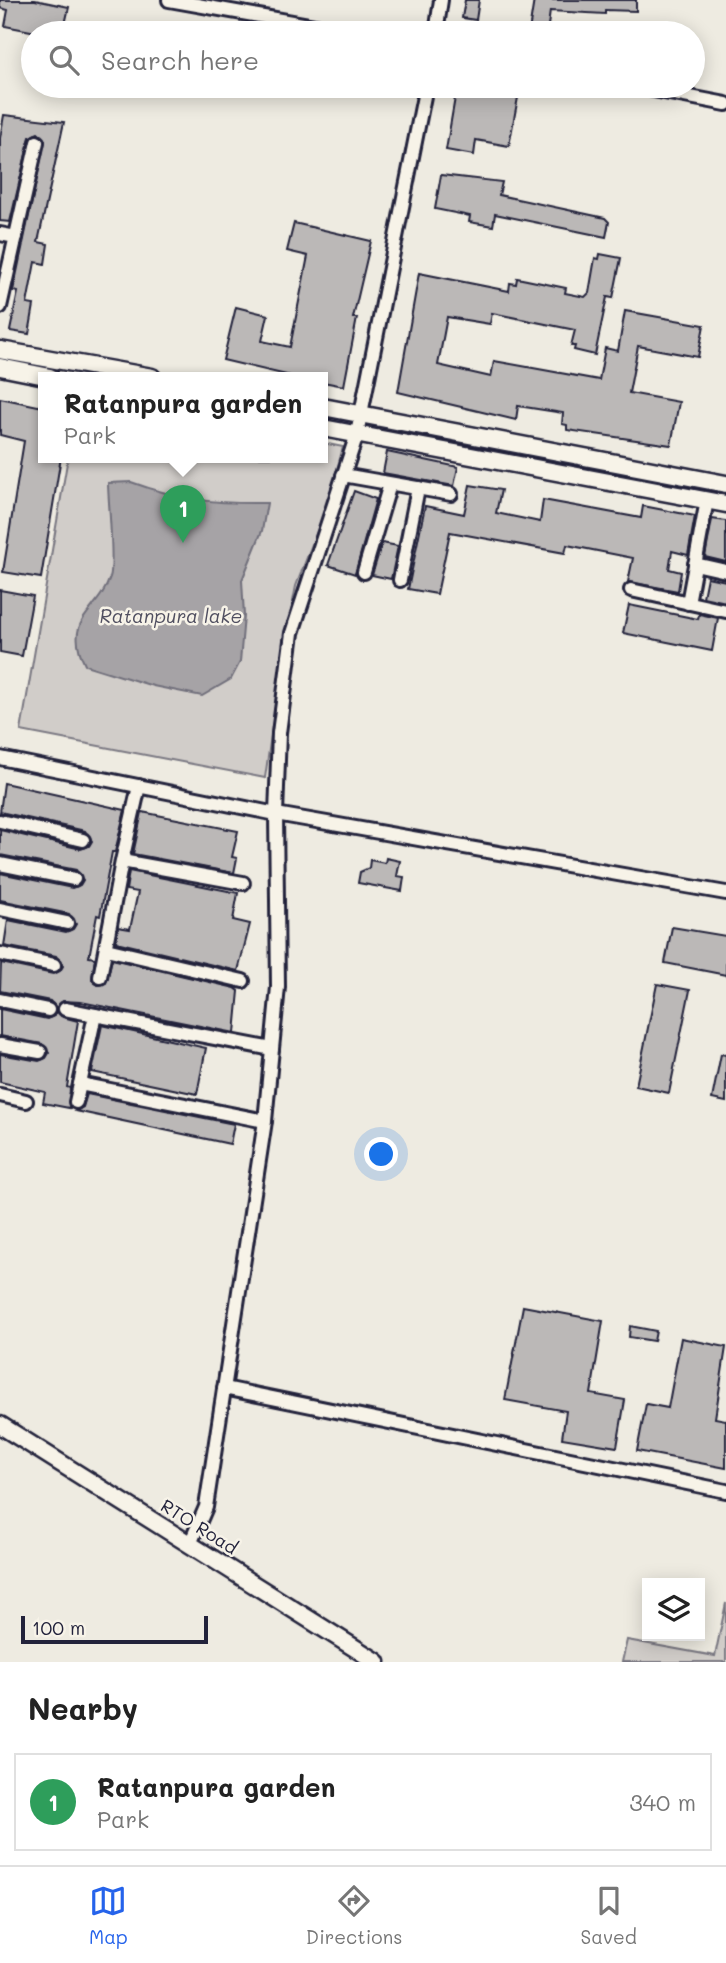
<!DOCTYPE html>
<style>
:root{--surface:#fff;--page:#f6f6f6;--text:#222;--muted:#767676;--line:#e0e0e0;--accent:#2563eb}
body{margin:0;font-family:Mali,sans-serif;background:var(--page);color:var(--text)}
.controls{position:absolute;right:21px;bottom:21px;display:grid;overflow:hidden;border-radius:0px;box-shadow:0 4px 18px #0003}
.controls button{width:63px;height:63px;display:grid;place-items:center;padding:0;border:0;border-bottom:2px solid var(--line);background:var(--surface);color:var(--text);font:35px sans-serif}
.scale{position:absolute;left:21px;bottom:18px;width:187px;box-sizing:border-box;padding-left:7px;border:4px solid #22223b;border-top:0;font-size:19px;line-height:24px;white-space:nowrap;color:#22223b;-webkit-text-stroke:5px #f7f3e8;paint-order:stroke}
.you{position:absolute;left:382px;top:1155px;width:24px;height:24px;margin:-18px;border:5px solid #fff;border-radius:50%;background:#1a73e8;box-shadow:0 0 0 10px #1a73e833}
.badge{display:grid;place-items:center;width:46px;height:46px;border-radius:50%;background:var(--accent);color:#fff;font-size:23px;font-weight:700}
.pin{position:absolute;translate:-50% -58px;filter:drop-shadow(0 2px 4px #0008)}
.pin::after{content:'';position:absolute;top:37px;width:24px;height:21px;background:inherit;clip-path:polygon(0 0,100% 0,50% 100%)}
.popup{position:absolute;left:38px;top:372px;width:290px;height:91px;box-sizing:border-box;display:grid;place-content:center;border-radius:0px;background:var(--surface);filter:drop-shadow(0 2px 5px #0005);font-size:23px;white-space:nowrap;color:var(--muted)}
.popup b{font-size:26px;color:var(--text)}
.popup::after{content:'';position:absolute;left:50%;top:100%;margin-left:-14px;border:14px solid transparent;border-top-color:var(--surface)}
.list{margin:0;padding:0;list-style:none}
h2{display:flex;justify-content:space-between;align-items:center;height:91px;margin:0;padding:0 28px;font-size:30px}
h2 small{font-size:23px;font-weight:400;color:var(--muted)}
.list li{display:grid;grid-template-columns:46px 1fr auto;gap:21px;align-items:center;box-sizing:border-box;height:98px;margin:0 14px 14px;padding:0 14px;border:2px solid var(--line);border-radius:0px}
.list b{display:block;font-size:26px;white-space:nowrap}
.list p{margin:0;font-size:23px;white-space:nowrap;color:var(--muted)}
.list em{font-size:23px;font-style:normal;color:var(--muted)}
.icon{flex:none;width:38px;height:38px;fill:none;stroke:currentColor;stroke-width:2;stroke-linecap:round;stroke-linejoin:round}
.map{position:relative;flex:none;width:726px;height:1662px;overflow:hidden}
.search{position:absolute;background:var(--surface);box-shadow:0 4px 18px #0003;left:21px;right:21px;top:21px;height:77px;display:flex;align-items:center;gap:18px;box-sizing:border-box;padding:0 24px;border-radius:38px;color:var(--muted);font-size:26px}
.sheet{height:203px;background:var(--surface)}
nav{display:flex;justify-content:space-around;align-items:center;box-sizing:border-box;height:98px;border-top:2px solid var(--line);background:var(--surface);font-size:19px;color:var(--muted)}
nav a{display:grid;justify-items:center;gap:4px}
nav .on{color:var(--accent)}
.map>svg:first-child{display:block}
.green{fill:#d1cdc9;stroke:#7a7882;stroke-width:2}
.water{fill:#a6a3a6;stroke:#716f7b;stroke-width:2}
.building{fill:#bbb8b7;stroke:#22223b;stroke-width:2}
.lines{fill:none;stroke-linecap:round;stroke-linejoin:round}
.minor-casing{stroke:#22223b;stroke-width:18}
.tertiary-casing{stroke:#22223b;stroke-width:21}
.minor{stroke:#f7f3e8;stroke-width:12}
.tertiary{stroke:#f7f3e8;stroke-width:16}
.labels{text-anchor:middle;stroke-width:5;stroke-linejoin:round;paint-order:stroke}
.street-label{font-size:18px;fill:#22223b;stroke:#f7f3e8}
.water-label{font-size:19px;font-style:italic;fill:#504f60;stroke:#f7f3e8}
</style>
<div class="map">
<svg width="726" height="1662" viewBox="0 0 726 1662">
<rect width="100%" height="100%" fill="#eeebe1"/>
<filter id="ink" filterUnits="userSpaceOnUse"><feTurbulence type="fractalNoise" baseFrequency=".0143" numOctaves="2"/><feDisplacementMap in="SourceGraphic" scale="14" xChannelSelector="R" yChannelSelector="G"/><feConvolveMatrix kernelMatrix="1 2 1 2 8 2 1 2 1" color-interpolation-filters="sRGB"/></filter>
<g filter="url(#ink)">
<g class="green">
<path d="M323 443 343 447 329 500 296 586 282 657 265 778 21 731 68 457H323Z"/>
<path d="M726 1603V1662H622L627 1640 715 1656Z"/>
</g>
<path class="water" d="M131 482C180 500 214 504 267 503L262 531 242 580 244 616 240 662 231 679 202 696 153 686 85 665C62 618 98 614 110 577 115 565 108 500 108 483Z"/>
<g class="building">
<path d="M0 0H35L69 7 63 33H41L5 26 8 10 0 8Z"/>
<path d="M465 0H479L476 20 462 18Z"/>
<path d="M534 0H636V11L605 10V14L550 11 547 33H543L529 31Z"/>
<path d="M457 86H487L519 92 509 146 476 140 474 155 446 150Z"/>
<path d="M4 115 64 122 38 242 48 244 45 264 35 262 27 304 34 305 29 334 10 331 18 292 13 291 45 140 38 133 30 137 10 222 0 221V138Z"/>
<path d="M441 175 502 182 499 195 605 218 609 222 606 237 495 214 493 226 469 222 470 216 435 209Z"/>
<path d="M294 223 371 241 353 318H357L344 386 323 382V377H295L223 360 236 307 268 315 262 341 290 347 308 256 287 251Z"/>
<path d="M600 254 621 258 613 298 607 297 595 355 574 350 575 346H571L575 330 492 313 490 324 447 317 438 365 491 377 494 361 599 380 605 348 618 351 625 311 704 325 698 357 638 346 629 393 679 402 671 445 567 430V425L562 424 563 413 518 406 516 420 398 392 419 273 509 291 510 283 516 284 517 278 566 288 565 293 585 297 589 293 595 258 599 259Z"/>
<path d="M0 398 43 407V457H61L41 578 3 572 24 441 0 435Z"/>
<path d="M387 452 458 467 454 486 383 473Z"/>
<path d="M470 485 501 490 496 513 540 522 543 500 641 518 643 506 695 516 688 555 672 551 669 569 681 572 678 591 628 582 633 558 567 545 565 553 450 532 437 594 408 589 425 506 464 514Z"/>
<path d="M354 491 376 499 355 574 328 565Z"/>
<path d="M712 519 726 521V562L705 557Z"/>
<path d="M382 543 398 546 391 579 372 575Z"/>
<path d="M707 577 726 581V602L703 597Z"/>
<path d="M0 590 33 596 22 656 0 652Z"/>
<path d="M629 605 698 619 699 614 718 618 712 651 623 633Z"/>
<path d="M4 783 125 810 115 852H112L100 916 97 915 89 957 95 958 92 980 98 985 106 983 112 959 235 988 239 991 235 1033 81 1002 63 1001 56 1008 50 1001 0 991 1 963 53 974 60 971 63 966 56 956 4 946 8 920 66 932 73 929 76 924 69 914 0 900V873L72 888 80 885 83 880 76 870 0 855V830L81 849 89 846 92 841 85 831 0 812Z"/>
<path d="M142 812 238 831 232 857 237 858 234 873 133 854Z"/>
<path d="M386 858 400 861 397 876 404 877 402 891 358 883 360 872 369 868 370 860 385 863Z"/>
<path d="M129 871 238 893 233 920 250 924 238 971 116 942 118 927 130 929 138 892 126 890Z"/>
<path d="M672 927 726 936V975L665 963Z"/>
<path d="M657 984 690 990 669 1093 636 1086Z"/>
<path d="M0 1009 47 1019 54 1016 57 1011 63 1017 78 1021 67 1087 70 1088 69 1108 43 1103 45 1092 0 1082V1054L39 1061 46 1058 49 1053 42 1044 0 1036Z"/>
<path d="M102 1025 206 1048 197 1094 92 1072Z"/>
<path d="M721 1054 726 1055V1102L712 1099Z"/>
<path d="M87 1094 234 1124 230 1144 76 1111 83 1107Z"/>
<path d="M523 1306 603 1321 591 1394 625 1400 617 1447 562 1438 566 1411 505 1400Z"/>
<path d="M630 1326 656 1331 654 1341 629 1337Z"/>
<path d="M681 1338 726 1347 715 1418 726 1420V1468L637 1451 646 1404 668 1408Z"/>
</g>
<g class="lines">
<defs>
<g id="minor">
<path d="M169 0 354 33"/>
<path d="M436 33 441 0"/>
<path d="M633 86 726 104"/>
<path d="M0 234 16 237"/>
<path d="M0 307 37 142"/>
<path d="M343 475 451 494"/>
<path d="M695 564 726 571"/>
<path d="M364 572 390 484"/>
<path d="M400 580 418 488"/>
<path d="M631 590 726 611"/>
<path d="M688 603 707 500"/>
<path d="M0 758 276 814 726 893"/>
<path d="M0 821 83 840"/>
<path d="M122 861 139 786"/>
<path d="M0 864 74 879"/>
<path d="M0 909 67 923"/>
<path d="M106 949 243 981"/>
<path d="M0 954 54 965"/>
<path d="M100 977 122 861 243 883"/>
<path d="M0 1000 48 1010"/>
<path d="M65 1009 95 1015 80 1084"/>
<path d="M95 1015 272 1049"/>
<path d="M0 1045 40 1052"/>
<path d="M0 1095 26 1101"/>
<path d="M76 1102 80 1084 265 1121"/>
<path d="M224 1388 726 1491"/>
<path d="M190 1544 206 1507 265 1121 278 987 276 814 279 733 292 633 357 434 426 86"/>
</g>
<g id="tertiary">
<path d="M0 350 152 377"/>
<path d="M0 367 50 377"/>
<path d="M323 407 726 484"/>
<path d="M323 428 726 504"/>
<path d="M0 1425 377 1662"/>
</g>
</defs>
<use href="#minor" class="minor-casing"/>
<use href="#tertiary" class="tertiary-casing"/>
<use href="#minor" class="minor"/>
<use href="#tertiary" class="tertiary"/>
</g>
</g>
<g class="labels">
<g class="street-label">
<text transform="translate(199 1527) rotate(32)" y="6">RTO Road</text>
</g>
<g class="water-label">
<text x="171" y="623">Ratanpura lake</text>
</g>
</g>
</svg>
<div class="controls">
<button><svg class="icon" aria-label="layers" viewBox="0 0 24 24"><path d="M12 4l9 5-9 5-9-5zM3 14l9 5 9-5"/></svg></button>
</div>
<div class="scale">100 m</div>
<div class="you"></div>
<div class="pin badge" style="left:183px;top:543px;background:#2e9e5b">1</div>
<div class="popup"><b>Ratanpura garden</b>Park</div>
<div class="search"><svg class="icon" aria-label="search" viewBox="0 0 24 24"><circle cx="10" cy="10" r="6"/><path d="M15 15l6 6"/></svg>Search here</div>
</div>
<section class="sheet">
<h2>Nearby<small></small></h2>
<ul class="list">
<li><span class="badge" style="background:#2e9e5b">1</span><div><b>Ratanpura garden</b><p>Park</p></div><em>340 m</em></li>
</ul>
</section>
<nav>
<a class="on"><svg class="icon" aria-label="map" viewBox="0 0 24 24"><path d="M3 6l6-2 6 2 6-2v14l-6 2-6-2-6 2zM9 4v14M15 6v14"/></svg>Map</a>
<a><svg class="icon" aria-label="directions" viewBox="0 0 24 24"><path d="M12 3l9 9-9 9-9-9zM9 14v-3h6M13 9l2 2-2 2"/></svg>Directions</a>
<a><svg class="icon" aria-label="saved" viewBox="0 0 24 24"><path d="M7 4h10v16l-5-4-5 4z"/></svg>Saved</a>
</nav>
